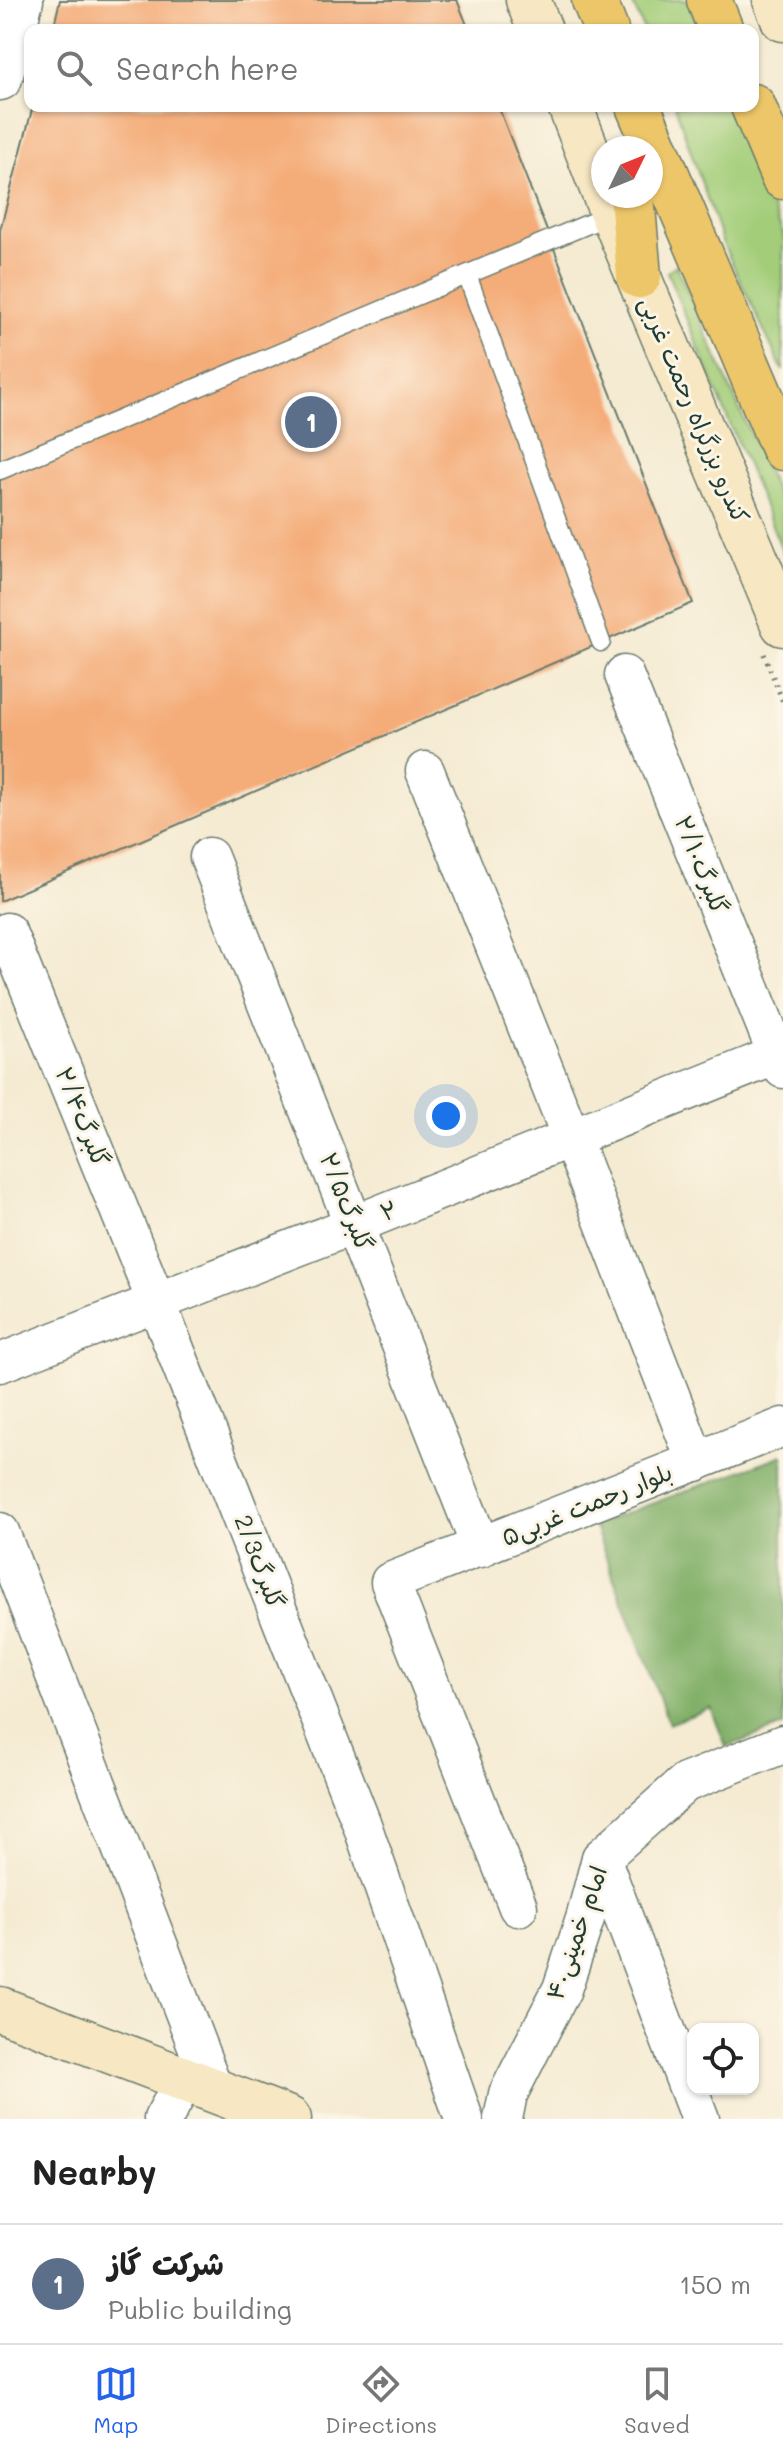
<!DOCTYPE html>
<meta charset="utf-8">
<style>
:root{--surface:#fff;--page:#f6f6f6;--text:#222;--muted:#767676;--line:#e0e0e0;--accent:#2563eb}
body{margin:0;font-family:Mali,"Playpen Sans Arabic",sans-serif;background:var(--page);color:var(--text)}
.controls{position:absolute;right:24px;bottom:24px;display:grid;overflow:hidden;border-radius:16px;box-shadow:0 2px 6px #0004}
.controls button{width:72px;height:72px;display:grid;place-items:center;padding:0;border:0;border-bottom:2px solid var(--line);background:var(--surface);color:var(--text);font:40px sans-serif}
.compass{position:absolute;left:591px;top:136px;width:72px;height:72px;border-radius:50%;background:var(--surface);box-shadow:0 2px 6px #0004;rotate:47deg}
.you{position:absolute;left:446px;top:1116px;width:28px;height:28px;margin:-20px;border:6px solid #fff;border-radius:50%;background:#1a73e8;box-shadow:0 0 0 12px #1a73e833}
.badge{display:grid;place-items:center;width:52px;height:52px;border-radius:50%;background:var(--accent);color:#fff;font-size:26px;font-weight:700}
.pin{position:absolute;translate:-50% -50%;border:4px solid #fff;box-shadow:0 2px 8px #0006}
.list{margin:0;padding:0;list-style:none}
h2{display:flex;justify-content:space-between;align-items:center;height:104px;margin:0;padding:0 32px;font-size:34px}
h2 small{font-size:26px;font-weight:400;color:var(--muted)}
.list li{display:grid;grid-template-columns:52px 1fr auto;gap:24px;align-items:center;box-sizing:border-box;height:120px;padding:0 32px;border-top:2px solid var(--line)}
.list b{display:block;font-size:30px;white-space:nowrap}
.list p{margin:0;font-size:26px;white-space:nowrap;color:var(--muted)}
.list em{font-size:26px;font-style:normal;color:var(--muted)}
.icon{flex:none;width:44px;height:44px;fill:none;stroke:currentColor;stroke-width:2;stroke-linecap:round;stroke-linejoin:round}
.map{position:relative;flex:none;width:783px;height:2119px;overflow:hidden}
.search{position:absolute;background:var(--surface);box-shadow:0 2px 6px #0004;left:24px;right:24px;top:24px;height:88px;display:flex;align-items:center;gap:20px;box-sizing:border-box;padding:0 28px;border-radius:16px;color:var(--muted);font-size:30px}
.sheet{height:224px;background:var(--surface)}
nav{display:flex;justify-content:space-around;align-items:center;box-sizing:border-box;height:112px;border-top:2px solid var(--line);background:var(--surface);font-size:22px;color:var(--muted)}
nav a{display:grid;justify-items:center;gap:4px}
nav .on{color:var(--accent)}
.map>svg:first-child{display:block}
.green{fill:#a3cd79;stroke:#618556;stroke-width:2}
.forest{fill:#82b069;stroke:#50764e;stroke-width:2}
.building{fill:#f4ac78}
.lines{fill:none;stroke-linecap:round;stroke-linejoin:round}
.service-casing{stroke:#6a7a6c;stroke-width:21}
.minor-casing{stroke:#6a7a6c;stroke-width:41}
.tertiary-casing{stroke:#6a7a6c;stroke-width:47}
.secondary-casing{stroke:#6a7a6c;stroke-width:47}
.trunk-casing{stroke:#6a7a6c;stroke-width:47}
.path{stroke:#6a7a6c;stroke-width:5;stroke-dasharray:2 6;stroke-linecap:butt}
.service{stroke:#fff;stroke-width:18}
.minor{stroke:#fff;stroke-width:38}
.tertiary{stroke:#fff;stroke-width:44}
.secondary{stroke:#f7e8c3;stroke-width:44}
.trunk{stroke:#ecc669;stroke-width:44}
.labels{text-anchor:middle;stroke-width:6;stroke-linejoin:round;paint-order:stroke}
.street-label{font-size:24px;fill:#1f3d34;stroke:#fcf5e5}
</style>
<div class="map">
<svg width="783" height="2119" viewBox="0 0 783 2119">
<rect width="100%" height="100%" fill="#fcf5e5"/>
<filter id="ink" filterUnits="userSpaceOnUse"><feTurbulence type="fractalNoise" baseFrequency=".0125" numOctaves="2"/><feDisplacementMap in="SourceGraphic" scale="16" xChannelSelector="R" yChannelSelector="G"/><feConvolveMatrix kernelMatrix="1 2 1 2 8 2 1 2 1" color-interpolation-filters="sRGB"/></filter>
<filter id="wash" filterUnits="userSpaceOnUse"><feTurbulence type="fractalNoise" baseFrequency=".006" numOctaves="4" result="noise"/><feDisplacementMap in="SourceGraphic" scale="32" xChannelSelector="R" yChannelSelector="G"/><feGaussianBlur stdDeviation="1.8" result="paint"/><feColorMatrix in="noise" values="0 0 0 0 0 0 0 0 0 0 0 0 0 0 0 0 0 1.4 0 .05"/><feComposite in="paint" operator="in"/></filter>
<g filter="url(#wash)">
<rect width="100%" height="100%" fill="#f5ebd3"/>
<g class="green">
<path d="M631 0H687L700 30H644Z"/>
<path d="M675 106H731L783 234V371L723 244Z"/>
<path d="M676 265 783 508V552L667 272Z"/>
</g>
<path class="forest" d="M783 1455V1726L726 1747 711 1708 669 1724 594 1525Z"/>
<g id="blocks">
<g class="building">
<path d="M60 0H457L469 30H53Z"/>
<path d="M33 106H498L693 603 0 901V230Z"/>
</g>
</g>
</g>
<g filter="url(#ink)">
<use href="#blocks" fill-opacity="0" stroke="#6a7a6c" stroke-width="2"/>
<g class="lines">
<defs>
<g id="service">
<path d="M467 275 601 642"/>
<path d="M0 470 612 214"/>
</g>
<g id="minor">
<path d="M624 675 783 1069"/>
<path d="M425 771 571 1137 696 1462"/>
<path d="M209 857 481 1548"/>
<path d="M7 932 156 1301 361 1822 464 2119"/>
<path d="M0 1363 356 1224 777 1055"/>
<path d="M0 1532 214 2090"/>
<path d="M601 1858 700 2119"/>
<path d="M518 1907 390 1582 783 1427"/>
<path d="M163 2119 185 2079"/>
<path d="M503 2119 508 2094 562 1989 585 1919 601 1858 685 1783 783 1744"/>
</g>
<path id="tertiary" d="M0 78 21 0"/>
<g id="secondary">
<path d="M528 0 540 30"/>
<path d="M775 0 783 19"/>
<path d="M570 106 603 191"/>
<path d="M605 196 783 624"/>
<path d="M0 2009 289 2119"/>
</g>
<g id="trunk">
<path d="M594 0 606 30"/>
<path d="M709 0 721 30"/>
<path d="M638 106 783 448"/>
<path d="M753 106 783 177"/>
<path d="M632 196 639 276"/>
</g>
</defs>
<use href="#service" class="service-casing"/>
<use href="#minor" class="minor-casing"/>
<use href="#tertiary" class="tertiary-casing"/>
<use href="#secondary" class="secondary-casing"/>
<use href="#trunk" class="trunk-casing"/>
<path class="path" d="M764 654 783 702"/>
<use href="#service" class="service"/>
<use href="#minor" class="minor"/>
<use href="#tertiary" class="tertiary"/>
<use href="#secondary" class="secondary"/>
<use href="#trunk" class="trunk"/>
</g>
</g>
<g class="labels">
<g class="street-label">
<text transform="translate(694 410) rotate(67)" y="8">کندرو بزرگراه رحمت غربی</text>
<text transform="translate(701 865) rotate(68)" y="8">گلبرگ۲/۱۰</text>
<text transform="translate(82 1117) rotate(68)" y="8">گلبرگ۲/۴</text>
<text transform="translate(346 1202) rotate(68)" y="8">گلبرگ۲/۵</text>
<text transform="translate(389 1211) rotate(-22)" y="8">۲</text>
<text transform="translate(587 1505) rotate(-22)" y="8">بلوار رحمت غربی۵</text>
<text transform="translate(259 1562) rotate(69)" y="8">2/3گلبرگ</text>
<text transform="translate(577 1933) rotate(-71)" y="8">امام خمینی۴۰</text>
</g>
</g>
</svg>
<div class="controls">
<button><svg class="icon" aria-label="locate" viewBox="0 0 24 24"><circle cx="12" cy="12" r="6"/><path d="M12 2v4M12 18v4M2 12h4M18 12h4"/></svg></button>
</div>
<svg class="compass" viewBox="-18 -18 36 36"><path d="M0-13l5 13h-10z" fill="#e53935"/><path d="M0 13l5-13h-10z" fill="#767676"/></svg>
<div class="you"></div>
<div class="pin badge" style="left:311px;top:422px;background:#5c6f8a">1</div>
<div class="search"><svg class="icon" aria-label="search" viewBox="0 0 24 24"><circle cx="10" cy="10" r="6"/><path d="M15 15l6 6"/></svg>Search here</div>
</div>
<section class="sheet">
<h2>Nearby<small></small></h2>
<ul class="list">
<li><span class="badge" style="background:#5c6f8a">1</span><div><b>شرکت گاز</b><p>Public building</p></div><em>150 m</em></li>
</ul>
</section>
<nav>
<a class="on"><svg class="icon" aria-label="map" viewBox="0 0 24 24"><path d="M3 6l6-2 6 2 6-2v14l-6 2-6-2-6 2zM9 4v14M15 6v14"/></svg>Map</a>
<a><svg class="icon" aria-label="directions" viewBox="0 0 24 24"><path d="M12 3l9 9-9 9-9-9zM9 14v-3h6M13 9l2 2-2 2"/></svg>Directions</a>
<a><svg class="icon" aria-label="saved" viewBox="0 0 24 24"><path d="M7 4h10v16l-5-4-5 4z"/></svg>Saved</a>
</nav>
